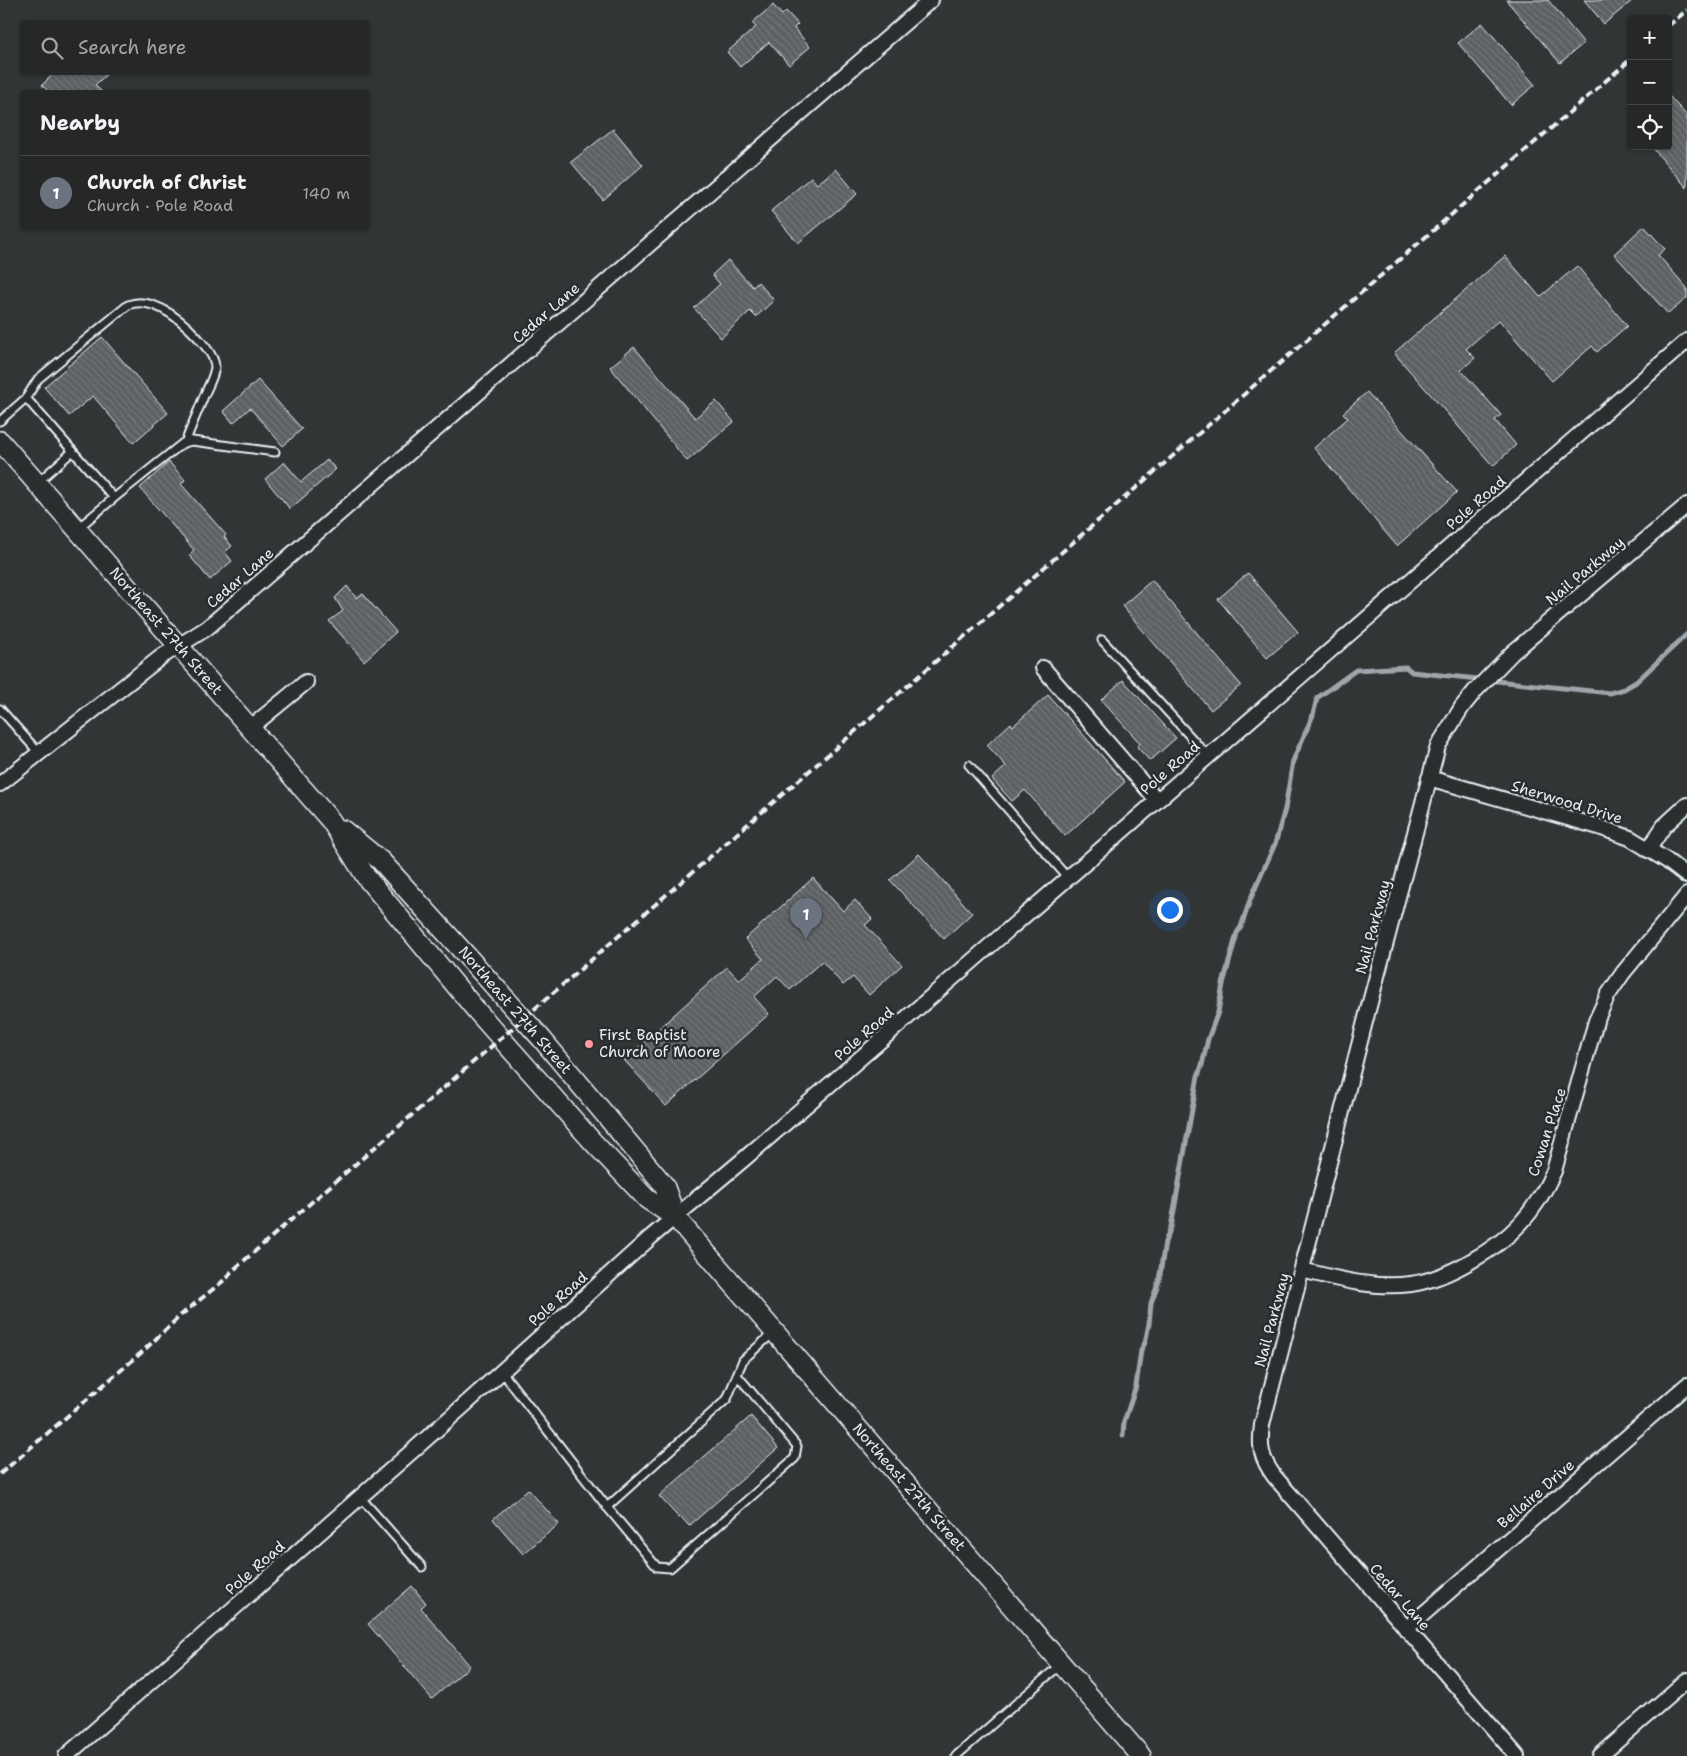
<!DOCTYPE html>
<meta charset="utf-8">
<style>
:root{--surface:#262828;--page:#323434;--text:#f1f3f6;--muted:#a4a6a8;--line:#424445;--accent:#95b2f1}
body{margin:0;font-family:"Shantell Sans",sans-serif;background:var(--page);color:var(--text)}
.controls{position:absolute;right:15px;top:15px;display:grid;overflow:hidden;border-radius:5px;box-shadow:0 1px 4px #0004}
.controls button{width:45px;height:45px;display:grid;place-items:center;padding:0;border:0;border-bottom:1px solid var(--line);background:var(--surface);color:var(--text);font:25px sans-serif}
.you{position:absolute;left:1169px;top:909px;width:18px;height:18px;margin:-12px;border:4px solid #fff;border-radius:50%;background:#1a73e8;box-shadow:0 0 0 8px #1a73e833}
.badge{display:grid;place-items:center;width:32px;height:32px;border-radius:50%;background:var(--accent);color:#fff;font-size:16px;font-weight:700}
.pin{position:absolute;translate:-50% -41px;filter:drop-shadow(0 1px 2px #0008)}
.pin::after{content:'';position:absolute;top:26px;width:18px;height:15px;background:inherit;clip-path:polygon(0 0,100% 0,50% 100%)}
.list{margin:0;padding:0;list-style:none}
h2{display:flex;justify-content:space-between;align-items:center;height:65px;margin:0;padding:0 20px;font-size:21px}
h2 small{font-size:16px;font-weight:400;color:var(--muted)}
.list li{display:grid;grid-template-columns:32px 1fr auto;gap:15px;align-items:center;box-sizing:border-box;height:75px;padding:0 20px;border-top:1px solid var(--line)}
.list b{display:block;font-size:19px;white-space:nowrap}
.list p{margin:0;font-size:16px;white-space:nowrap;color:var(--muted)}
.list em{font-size:16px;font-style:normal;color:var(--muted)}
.icon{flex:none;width:28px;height:28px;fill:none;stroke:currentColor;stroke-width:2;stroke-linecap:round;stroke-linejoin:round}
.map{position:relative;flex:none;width:1687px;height:1756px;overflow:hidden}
.search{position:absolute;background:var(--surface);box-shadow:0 1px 4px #0004;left:20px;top:20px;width:350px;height:55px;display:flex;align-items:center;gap:12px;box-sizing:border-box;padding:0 18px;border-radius:5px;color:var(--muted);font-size:19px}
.panel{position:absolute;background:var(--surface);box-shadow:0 1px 4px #0004;left:20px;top:90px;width:350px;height:140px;border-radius:5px}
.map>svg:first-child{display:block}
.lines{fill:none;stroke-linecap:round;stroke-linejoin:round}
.stream{stroke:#9fa5aa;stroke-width:5}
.building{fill:url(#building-back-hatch);stroke:#e8f1f8}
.lane-casing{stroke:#e8f1f8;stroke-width:11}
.street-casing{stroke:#e8f1f8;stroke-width:18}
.secondary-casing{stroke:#e8f1f8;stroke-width:22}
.lane{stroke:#2a2d2e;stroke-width:7}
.street{stroke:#2a2d2e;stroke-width:14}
.secondary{stroke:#2a2d2e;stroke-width:19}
.rail{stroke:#e8f1f8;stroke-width:4;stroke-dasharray:8 4;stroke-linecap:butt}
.poi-dot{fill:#ff9aa2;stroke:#2a2d2e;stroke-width:2}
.labels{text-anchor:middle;stroke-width:5;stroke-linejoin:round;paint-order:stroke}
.street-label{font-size:15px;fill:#e8f1f8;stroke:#2a2d2e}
.poi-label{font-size:15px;fill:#e8f1f8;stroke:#2a2d2e;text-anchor:start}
</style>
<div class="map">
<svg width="1687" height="1756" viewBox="0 0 1687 1756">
<defs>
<pattern id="building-back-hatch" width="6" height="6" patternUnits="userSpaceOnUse" patternTransform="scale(1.25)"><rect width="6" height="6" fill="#5c6063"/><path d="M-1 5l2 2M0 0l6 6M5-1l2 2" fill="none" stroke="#73777a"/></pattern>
</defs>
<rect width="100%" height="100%" fill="#323536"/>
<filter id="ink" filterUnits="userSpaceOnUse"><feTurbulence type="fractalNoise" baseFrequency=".02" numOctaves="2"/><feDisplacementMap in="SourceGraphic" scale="10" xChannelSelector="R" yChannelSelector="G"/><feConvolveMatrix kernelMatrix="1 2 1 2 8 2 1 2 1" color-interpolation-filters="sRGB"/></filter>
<g filter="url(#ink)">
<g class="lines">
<path class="stream" d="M1123 1435 1124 1422 1136 1386 1141 1350 1145 1343 1149 1324 1151 1303 1159 1281 1165 1242 1171 1227 1198 1076 1202 1065 1208 1039 1218 1012 1223 984 1237 933 1241 927 1250 900 1275 844 1285 809 1293 761 1313 715 1317 698 1356 670 1406 667 1412 672 1610 693 1624 689 1636 682 1687 634"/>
</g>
<g class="building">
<path d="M1506 0H1548L1584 43 1560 63Z"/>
<path d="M1584 0H1633L1604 24Z"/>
<path d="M773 5 782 15 786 11 798 24 794 28 810 47 789 65 769 42 740 67 727 52 756 27 752 23Z"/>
<path d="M1482 23 1535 85 1511 105 1458 43Z"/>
<path d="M55 72H109L95 85 102 92H49L42 85Z"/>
<path d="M1668 95 1687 116V188L1651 146H1668Z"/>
<path d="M613 129 643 165 603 200 571 162Z"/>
<path d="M836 169 857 194 798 243 771 211 811 177 817 184Z"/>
<path d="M1644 226 1665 249 1658 255 1687 288V298L1668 314 1614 254Z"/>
<path d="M1505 256 1540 297 1577 266 1627 326 1597 352 1592 346 1552 381 1499 320 1466 349 1475 358 1461 370 1501 415 1495 420 1516 445 1493 466 1394 353Z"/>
<path d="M728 260 753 287 758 282 774 300 756 317 750 311 721 338 694 308 720 284 712 275Z"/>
<path d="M102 337 168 413 133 443 93 396 69 416 44 387Z"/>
<path d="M634 347 695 418 716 401 734 422 687 461 610 367Z"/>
<path d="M258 380 302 429 283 446 250 408 233 423 223 411Z"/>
<path d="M1367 392 1457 492 1397 546 1314 448 1348 418 1343 413Z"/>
<path d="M327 460 336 469 290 509 265 479 284 462 301 482Z"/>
<path d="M169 462 185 480 181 484 226 535 224 537 232 546 225 552 232 561 210 580 189 555 194 550 140 488Z"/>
<path d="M1248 573 1298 632 1267 658 1218 599Z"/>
<path d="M1152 580 1241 685 1211 710 1122 606Z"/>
<path d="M347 586 356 598 363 594 396 632 364 661 329 621 343 611 335 598Z"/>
<path d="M1123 680 1176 738 1150 761 1137 747 1140 743 1101 700Z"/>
<path d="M1048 695 1125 782 1065 836 1025 790 1012 801 992 779 1006 766 987 745 1011 723 1013 726Z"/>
<path d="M919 854 972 913 944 939 890 880Z"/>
<path d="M813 878 843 911 855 900 872 919 865 925 902 965 869 995 853 977 843 985 822 961 790 990 777 976 754 997 769 1014 666 1106 624 1060 727 967 739 980 763 959 745 939Z"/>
<path d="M751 1416 778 1448 689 1526 681 1517 679 1518 659 1496Z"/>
<path d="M528 1489 559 1524 523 1554 493 1519Z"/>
<path d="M412 1586 426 1603 421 1608 470 1666 432 1699 368 1624Z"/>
</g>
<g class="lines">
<defs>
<g id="lane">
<path d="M26 398 38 379 128 305C155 294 189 326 205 346 209 351 215 360 215 367 214 377 208 386 204 396 198 411 191 427 185 443"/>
<path d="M0 421 26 398 114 498 77 529"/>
<path d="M37 483 73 451"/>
<path d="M114 498 183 443 192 441 275 452"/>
<path d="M1102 640 1208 756"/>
<path d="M0 709 39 753"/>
<path d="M969 765 1068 878"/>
<path d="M502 1372 607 1507 727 1399 743 1360 774 1332"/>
<path d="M360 1497 422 1567"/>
<path d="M607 1507 657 1567 670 1568 795 1458 797 1446 737 1375"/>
<path d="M956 1756 1060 1665"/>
</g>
<g id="street">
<path d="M1043 668 1157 800"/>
<path d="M250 728 306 682"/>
<path d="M1429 778 1599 827 1630 838 1666 860 1687 876"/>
<path d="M0 784 161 657 207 628 931 0"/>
<path d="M1648 850 1664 826 1687 805"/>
<path d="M1302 1270C1337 1279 1374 1289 1411 1284 1433 1281 1452 1272 1471 1261 1511 1239 1535 1213 1554 1171L1596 1021 1608 995 1623 973 1687 895"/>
<path d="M1406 1629 1687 1385"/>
<path d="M66 1756 460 1409 651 1237 744 1159 1687 341"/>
<path d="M1517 1756 1274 1476C1261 1458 1259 1447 1262 1425L1368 1010 1438 746 1462 707 1475 691 1512 653 1687 505"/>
<path d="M1600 1756 1687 1680"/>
</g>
<g id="secondary">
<path d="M0 441 331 821 366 877 476 1010 593 1142 647 1199 676 1218 1141 1756"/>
<path d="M343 830 381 861 541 1038 664 1185 676 1218"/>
</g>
</defs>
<use href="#lane" class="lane-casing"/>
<use href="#street" class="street-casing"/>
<use href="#secondary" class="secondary-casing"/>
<use href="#lane" class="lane"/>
<use href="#street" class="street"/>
<use href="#secondary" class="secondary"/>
<g class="rail">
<path d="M1668 26 1687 10"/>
<path d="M0 1474 141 1353 181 1315 228 1277 231 1272 1631 59"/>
</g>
</g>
</g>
<circle class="poi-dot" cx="589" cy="1044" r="5"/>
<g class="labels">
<g class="street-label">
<text transform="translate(546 313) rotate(-41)" y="5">Cedar Lane</text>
<text transform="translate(1476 503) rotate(-41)" y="5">Pole Road</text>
<text transform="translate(1585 571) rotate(-40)" y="5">Nail Parkway</text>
<text transform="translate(240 578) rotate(-41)" y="5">Cedar Lane</text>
<text transform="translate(166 631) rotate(49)" y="5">Northeast 27th Street</text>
<text transform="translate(1170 768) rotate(-41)" y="5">Pole Road</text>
<text transform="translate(1567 802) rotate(17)" y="5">Sherwood Drive</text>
<text transform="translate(1373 927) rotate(-75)" y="5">Nail Parkway</text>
<text transform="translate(515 1010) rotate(49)" y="5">Northeast 27th Street</text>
<text transform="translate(864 1034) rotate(-41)" y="5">Pole Road</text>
<text transform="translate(1547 1132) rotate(-72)" y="5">Cowan Place</text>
<text transform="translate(558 1299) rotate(-42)" y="5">Pole Road</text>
<text transform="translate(1272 1320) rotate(-75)" y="5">Nail Parkway</text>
<text transform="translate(909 1487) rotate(49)" y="5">Northeast 27th Street</text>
<text transform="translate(1536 1494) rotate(-41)" y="5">Bellaire Drive</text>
<text transform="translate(255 1568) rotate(-41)" y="5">Pole Road</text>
<text transform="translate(1400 1597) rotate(49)" y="5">Cedar Lane</text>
</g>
<g class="poi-label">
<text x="599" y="1040">First Baptist<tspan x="599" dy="17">Church of Moore</tspan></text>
</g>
</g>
</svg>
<div class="controls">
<button>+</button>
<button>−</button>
<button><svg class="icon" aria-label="locate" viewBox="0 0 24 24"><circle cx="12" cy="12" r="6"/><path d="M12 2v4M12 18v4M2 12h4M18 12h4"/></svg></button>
</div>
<div class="you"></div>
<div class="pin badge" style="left:806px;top:939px;background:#6b7280">1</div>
<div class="search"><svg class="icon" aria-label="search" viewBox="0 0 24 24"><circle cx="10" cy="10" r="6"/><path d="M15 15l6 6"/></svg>Search here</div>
<section class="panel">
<h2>Nearby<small></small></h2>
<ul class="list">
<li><span class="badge" style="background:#6b7280">1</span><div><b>Church of Christ</b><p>Church · Pole Road</p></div><em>140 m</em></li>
</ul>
</section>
</div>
